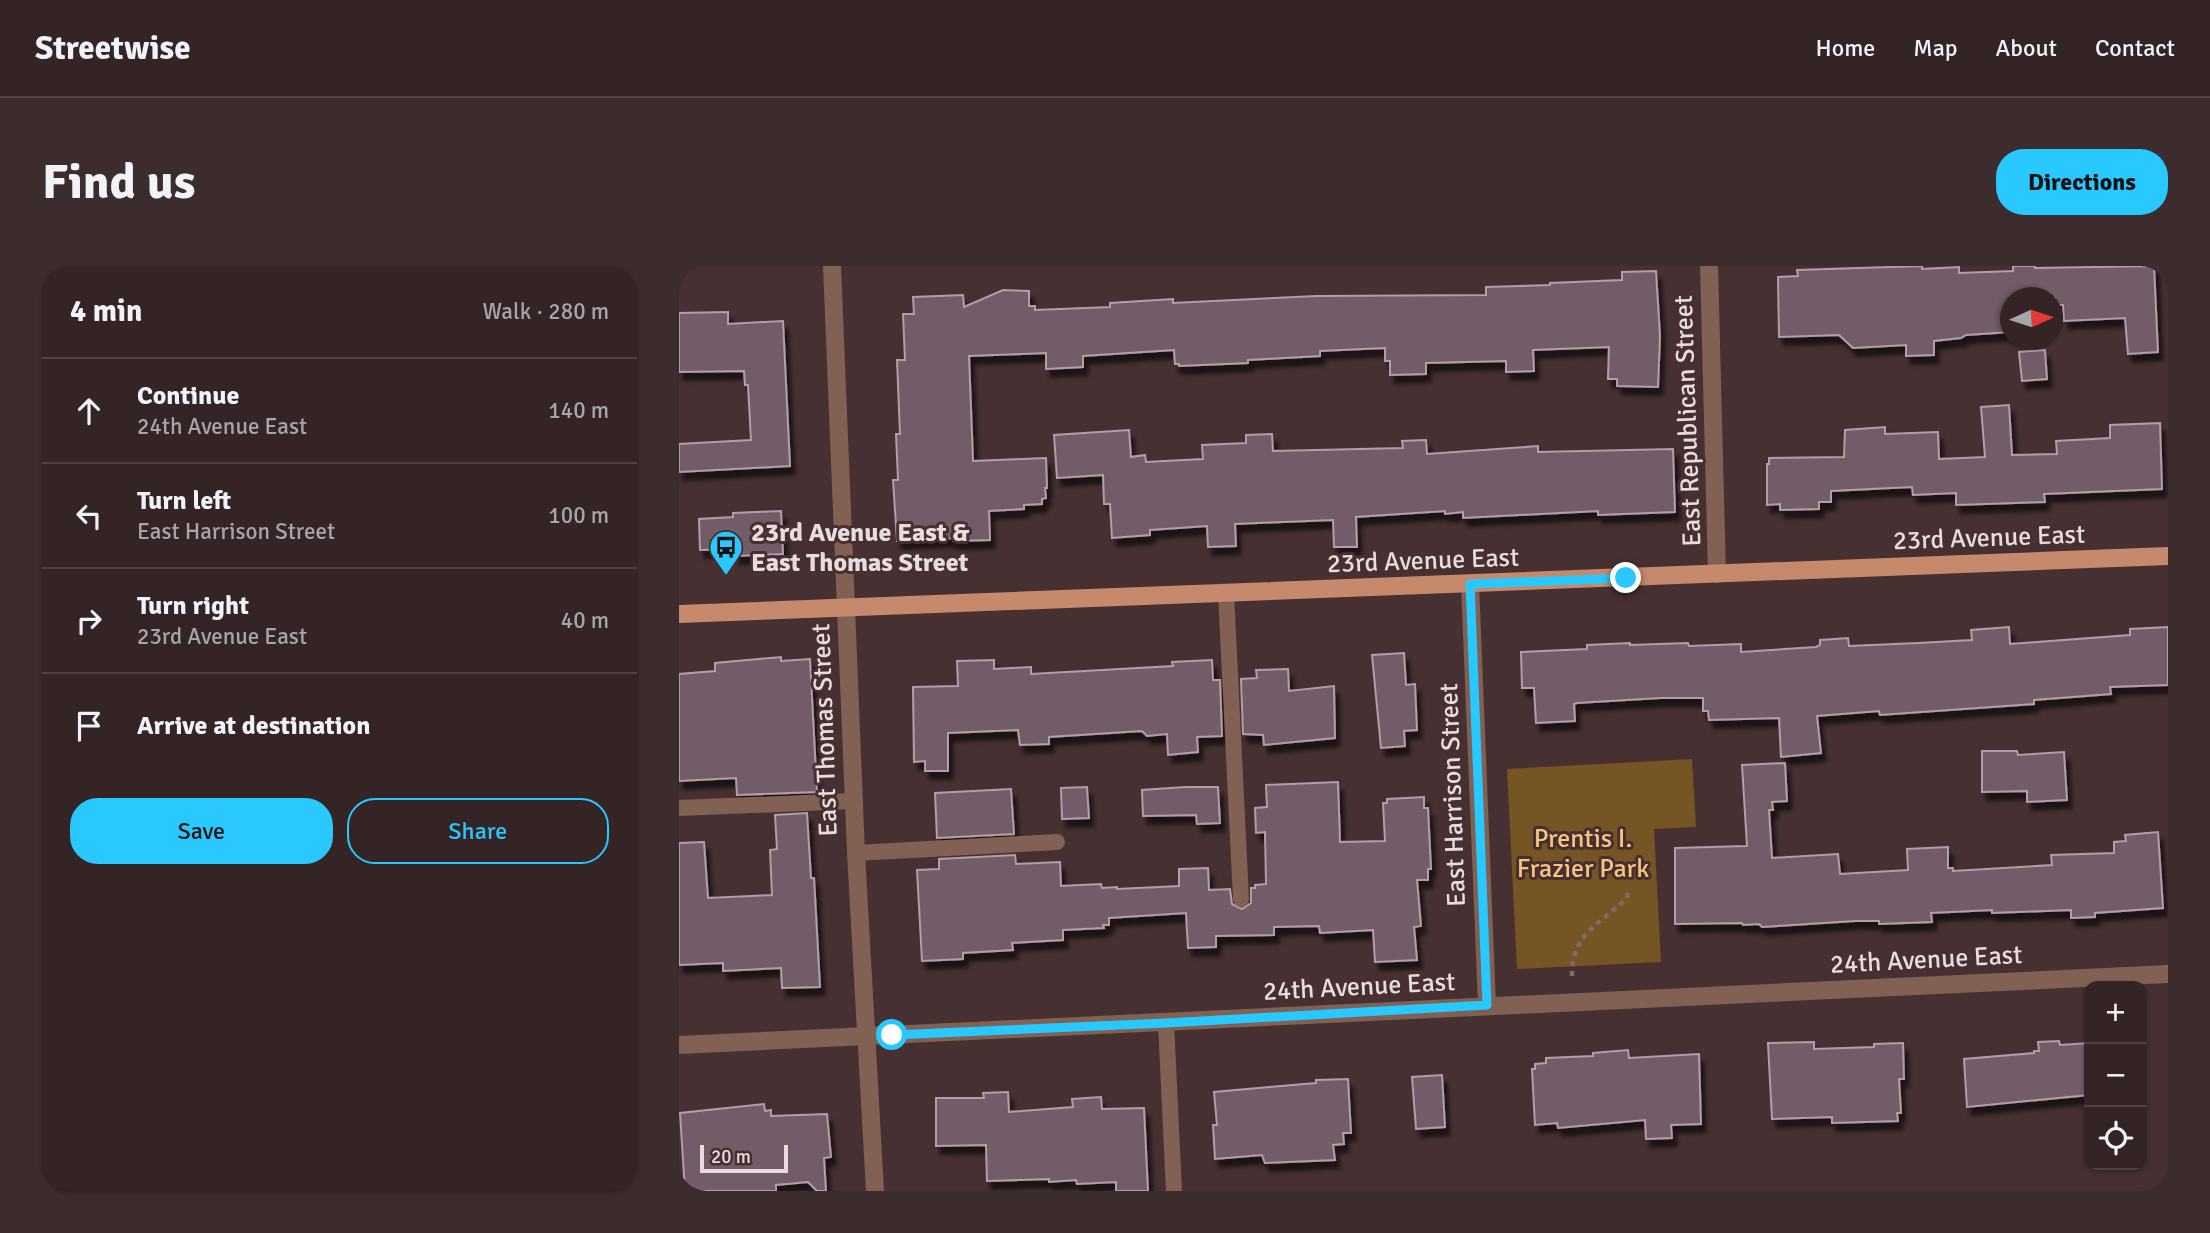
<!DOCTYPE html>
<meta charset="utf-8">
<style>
:root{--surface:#342425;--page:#3c2c2d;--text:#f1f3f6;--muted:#a9a4a7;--line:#4e4142;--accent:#29c8ff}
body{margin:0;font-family:Signika,sans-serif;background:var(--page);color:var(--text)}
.controls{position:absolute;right:21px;bottom:21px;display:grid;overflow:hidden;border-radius:14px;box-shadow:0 2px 5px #0004}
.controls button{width:63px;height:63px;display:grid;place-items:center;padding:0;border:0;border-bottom:2px solid var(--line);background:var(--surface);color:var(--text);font:35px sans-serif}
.compass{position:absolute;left:1321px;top:21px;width:63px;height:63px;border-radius:50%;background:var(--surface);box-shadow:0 2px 5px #0004;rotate:87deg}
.scale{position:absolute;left:21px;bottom:18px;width:88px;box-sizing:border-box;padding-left:7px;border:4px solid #eadbdc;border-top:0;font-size:19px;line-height:24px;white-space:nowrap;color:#eadbdc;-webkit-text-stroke:5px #463031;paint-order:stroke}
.stop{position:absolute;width:21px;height:21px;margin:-16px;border:5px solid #29c8ff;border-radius:50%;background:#fff}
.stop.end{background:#29c8ff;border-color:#fff;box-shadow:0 2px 7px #0008}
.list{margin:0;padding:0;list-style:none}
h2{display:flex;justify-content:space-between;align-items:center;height:91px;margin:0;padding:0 28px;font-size:30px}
h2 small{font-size:23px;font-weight:400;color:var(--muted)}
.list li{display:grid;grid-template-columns:46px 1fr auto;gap:21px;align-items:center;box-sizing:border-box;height:105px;padding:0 28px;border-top:2px solid var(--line)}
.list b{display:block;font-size:26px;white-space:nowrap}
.list p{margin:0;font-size:23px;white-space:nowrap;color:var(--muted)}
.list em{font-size:23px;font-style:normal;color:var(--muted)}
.actions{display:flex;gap:14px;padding:21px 28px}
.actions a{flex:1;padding:16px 0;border:2px solid var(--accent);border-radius:28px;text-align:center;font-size:24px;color:var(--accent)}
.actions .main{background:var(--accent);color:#111}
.icon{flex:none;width:38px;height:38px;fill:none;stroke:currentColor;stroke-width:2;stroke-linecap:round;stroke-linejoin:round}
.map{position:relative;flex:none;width:1489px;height:925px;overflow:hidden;border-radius:28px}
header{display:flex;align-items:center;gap:42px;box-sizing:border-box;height:98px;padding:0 35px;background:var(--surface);border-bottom:2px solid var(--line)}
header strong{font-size:33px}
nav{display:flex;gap:38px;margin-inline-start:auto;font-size:24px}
.intro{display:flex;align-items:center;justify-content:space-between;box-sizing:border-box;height:168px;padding:0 42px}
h1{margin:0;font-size:49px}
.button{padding:18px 32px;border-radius:28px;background:var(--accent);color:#111;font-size:24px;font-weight:700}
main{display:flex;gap:42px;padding:0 42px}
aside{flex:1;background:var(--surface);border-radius:28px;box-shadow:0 2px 5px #0004}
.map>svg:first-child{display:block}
.green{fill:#755523}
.building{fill:#715c67;stroke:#b49ca8;stroke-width:2;filter:url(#shadow)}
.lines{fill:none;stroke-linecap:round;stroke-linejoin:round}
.path{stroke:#7f6b6c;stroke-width:4.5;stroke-dasharray:5 5;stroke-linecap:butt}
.service{stroke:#806153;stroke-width:16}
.minor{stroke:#806153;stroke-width:18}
.primary{stroke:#c6896c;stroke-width:18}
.route{stroke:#29c8ff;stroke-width:9}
.labels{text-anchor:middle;stroke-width:6;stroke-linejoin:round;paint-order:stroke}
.street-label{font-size:26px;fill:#eadbdc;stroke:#463031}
.poi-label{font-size:26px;font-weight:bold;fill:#eadbdc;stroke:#463031;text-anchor:start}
.park-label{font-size:26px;fill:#f7c57f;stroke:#463031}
</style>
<header>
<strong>Streetwise</strong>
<nav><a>Home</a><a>Map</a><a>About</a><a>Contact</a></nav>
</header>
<div class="intro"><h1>Find us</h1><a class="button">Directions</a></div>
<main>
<aside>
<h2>4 min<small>Walk · 280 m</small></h2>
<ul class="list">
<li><svg class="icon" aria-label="ahead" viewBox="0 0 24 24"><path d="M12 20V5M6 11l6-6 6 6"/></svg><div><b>Continue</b><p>24th Avenue East</p></div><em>140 m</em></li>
<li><svg class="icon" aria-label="left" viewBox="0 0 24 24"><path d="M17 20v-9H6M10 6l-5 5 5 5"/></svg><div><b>Turn left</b><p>East Harrison Street</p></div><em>100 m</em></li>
<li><svg class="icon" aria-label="right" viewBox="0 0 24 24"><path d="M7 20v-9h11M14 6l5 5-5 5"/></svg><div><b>Turn right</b><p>23rd Avenue East</p></div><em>40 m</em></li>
<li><svg class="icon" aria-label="arrive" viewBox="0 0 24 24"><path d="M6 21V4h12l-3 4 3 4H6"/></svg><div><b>Arrive at destination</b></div></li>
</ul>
<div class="actions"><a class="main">Save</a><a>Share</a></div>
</aside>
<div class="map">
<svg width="1489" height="925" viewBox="0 0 1489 925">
<defs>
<filter id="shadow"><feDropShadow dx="4.5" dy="8" stdDeviation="2" flood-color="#0009"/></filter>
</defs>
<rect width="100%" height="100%" fill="#463031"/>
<path class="green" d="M1013 493 1017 561 975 563 982 696 838 703 828 503Z"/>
<g class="building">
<path d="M1243 0V3L1280 1V7L1334 5V0H1356V2L1475 0 1479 86 1449 88 1446 52 1385 55 1384 39H1377L1376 32H1332V66L1287 69 1282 72 1255 75V89L1227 90V79L1174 82 1160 69 1100 71 1099 11 1119 10 1118 4Z"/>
<path d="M977 5 981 70 979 121 938 120V113H929L930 81 854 84 855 105 827 106V95L747 97V108L711 109V95H706V82L641 85V90L569 94V97L500 100V98H496L495 84 404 90V101L367 103V87L290 90 294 195 367 192 368 222H366L367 232 363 233V238L345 239V243L310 245 311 274 274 275V272L218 275 214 214H219L217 168H221L218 94H226L224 48H235L234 31 284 29 285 41 324 24 350 25V40H356V44L431 41V37L494 33V37L638 30 807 29V21L871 19V17L943 14V6Z"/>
<path d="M49 46V58L104 55 111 200 0 206V178L72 174 69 119H66L65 105 0 106V47Z"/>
<path d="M1366 84 1368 113 1343 115 1340 86Z"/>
<path d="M1330 139 1333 189 1378 188 1377 175 1431 172V159L1481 157 1483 223 1365 228 1366 236 1277 239V227L1234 229 1233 221 1152 225V236H1140V243L1101 244V238L1088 239V198H1090V192L1165 191 1166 164 1206 161V168L1259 166 1260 193 1306 191 1302 141Z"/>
<path d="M450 164 452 191 466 189 467 196 524 193 523 179 567 177V169L593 168 594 185 724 182 723 175 747 174 748 188 859 180V186L994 183 996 246 919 249V245L784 252V246L766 248V245L677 251 678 281H655L654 254 556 258 557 280 529 281 528 260 471 264V269L433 272 431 238H425L424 209 378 212 375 169Z"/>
<path d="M102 245 104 288 56 290V283L21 284 20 253 54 251V247Z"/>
<path d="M1330 361 1331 378 1451 369V363L1489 361V419L1431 421 1432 428 1355 434V438L1201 449 1200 445 1138 450 1142 487 1102 491 1100 452 1030 454 1029 445H1024V432H981L898 437 895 438 896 455 857 457 855 422H843L842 386 908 383V379L951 377V379L1009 377 1010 380 1062 378V386L1137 381 1141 379V374L1169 372 1170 380 1239 377 1293 374 1292 364Z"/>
<path d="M725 387 727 419 736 418 738 464 725 465 726 480 702 482 693 389Z"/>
<path d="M102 391V395L131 393 138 526 58 529 57 512 0 515V408L36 405V397Z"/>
<path d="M315 394V403L352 401V408L494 400 493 396 533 394 534 414H541L543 470 518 471 519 486 489 489 488 468 468 470 463 465 370 471V478L341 479 339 464 269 467V505H246V495L235 496 234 421 279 420 278 395Z"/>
<path d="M609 403 610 425 655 420 656 472 585 479 584 469 564 468 562 413 578 412 577 404Z"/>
<path d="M1303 485H1338L1339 489 1385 486 1388 534 1348 536V525L1303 526Z"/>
<path d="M1106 497 1108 535 1093 536 1094 544H1090L1093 592 1159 588 1161 608 1229 604 1228 583 1269 581V602H1274V605L1373 599 1372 589 1435 587V576L1447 575 1446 569 1479 566 1484 642 1416 647V651L1392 652V644L1313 647V644L1252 647 1253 656 1200 658V655H1176L1083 661 1080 658 1064 659 1063 657 996 658V582L1068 580 1063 499Z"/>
<path d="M659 516 661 576 706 575 704 537H708V533L745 531V542H749L752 603H749V614H738L742 660 735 661 738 694 696 696 694 664 641 667 640 660 595 661V669L537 670V681L509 682 507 647 430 652V659H424L425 662 384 664V674L333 677 334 684 284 687V693L243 695 238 604 260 603V593L336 589 337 598 381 596 382 620 422 618 423 622 438 621V623L500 620V603L529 602 530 624 551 623 553 638 563 643 572 637V622H576V619L587 618 586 566 577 567 576 542 588 541 587 519Z"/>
<path d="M408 521 410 552 383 553 382 522Z"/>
<path d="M506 521H539L541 557 518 558 517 549 464 550 463 524Z"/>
<path d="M332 523 335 568 258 572 256 527Z"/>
<path d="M128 547 132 612H135L141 721 103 722 102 702 44 705V697L0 699V577L25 576 29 632 93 629 91 584 98 583 96 549Z"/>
<path d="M1380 775 1381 779 1410 777V829L1288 841 1285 793 1355 787V785H1360L1359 776Z"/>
<path d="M1135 776V783L1195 781V778L1224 777 1225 813H1220L1222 847H1218L1219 855 1153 857V851L1093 853 1089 777Z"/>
<path d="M949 784 950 792 1020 788 1022 858 992 859 993 872 967 873 966 854 879 862 878 857 856 859 853 803H856V798L867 797V792L914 790V787Z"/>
<path d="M763 809 766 861 737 863 733 811Z"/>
<path d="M669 813 672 867H664L665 878 654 879 656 894 586 897 583 889 536 893 534 859H538L535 826 637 817V814Z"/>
<path d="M329 826 330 846 394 841 393 833 422 831 423 843 465 842 469 925H437V916L398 918 397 914 370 916V913L308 915 307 879 257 880V832H305L304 827Z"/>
<path d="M85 838 86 845 92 844V850L148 848 152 891 145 892 147 925H138L129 916 97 919V925H6L1 847Z"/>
</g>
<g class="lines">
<path class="path" d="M893 710C892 667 921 659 948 632L949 623"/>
<g class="service">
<path d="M547 327 562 633"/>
<path d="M0 542 174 535"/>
<path d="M177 587 378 576"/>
<path d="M487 757 495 925"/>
</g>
<g class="minor">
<path d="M153 0 177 587 196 925"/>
<path d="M1030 0 1038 308"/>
<path d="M791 318 808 739"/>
<path d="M0 779 1489 708"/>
</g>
<path class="primary" d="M0 348 1489 290"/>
</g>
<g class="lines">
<path class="route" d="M213 769 487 757 808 739 791 318 947 312"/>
</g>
<defs>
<symbol id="bus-pin" viewBox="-11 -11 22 30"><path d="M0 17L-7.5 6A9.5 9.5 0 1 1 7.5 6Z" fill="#29c8ff" stroke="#463031"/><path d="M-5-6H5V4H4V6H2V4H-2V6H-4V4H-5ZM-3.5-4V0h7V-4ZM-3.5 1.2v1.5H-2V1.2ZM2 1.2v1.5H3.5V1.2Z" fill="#111"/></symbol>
</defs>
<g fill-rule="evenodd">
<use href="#bus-pin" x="28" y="262" width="38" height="52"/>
</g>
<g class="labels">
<g class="street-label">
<text transform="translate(1008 155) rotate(-92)" y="9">East Republican Street</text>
<text transform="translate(1310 271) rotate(-2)" y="9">23rd Avenue East</text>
<text transform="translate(744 294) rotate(-2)" y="9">23rd Avenue East</text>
<text transform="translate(145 464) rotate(-92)" y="9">East Thomas Street</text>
<text transform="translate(773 529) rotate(-92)" y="9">East Harrison Street</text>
<text transform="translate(1247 693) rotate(-3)" y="9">24th Avenue East</text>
<text transform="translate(680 720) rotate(-3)" y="9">24th Avenue East</text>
</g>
<g class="poi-label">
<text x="72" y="275">23rd Avenue East &amp;<tspan x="72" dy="30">East Thomas Street</tspan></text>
</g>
<g class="park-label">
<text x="904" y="581">Prentis I.<tspan x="904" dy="30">Frazier Park</tspan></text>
</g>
</g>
</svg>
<div class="controls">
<button>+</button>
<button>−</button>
<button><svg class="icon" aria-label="locate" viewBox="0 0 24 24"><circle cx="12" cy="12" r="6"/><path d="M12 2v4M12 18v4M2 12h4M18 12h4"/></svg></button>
</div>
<svg class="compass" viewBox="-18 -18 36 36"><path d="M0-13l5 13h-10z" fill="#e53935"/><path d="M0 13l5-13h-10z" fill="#a9a4a7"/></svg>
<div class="scale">20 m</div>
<div class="stop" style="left:213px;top:769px"></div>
<div class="stop end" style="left:947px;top:312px"></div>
</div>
</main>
